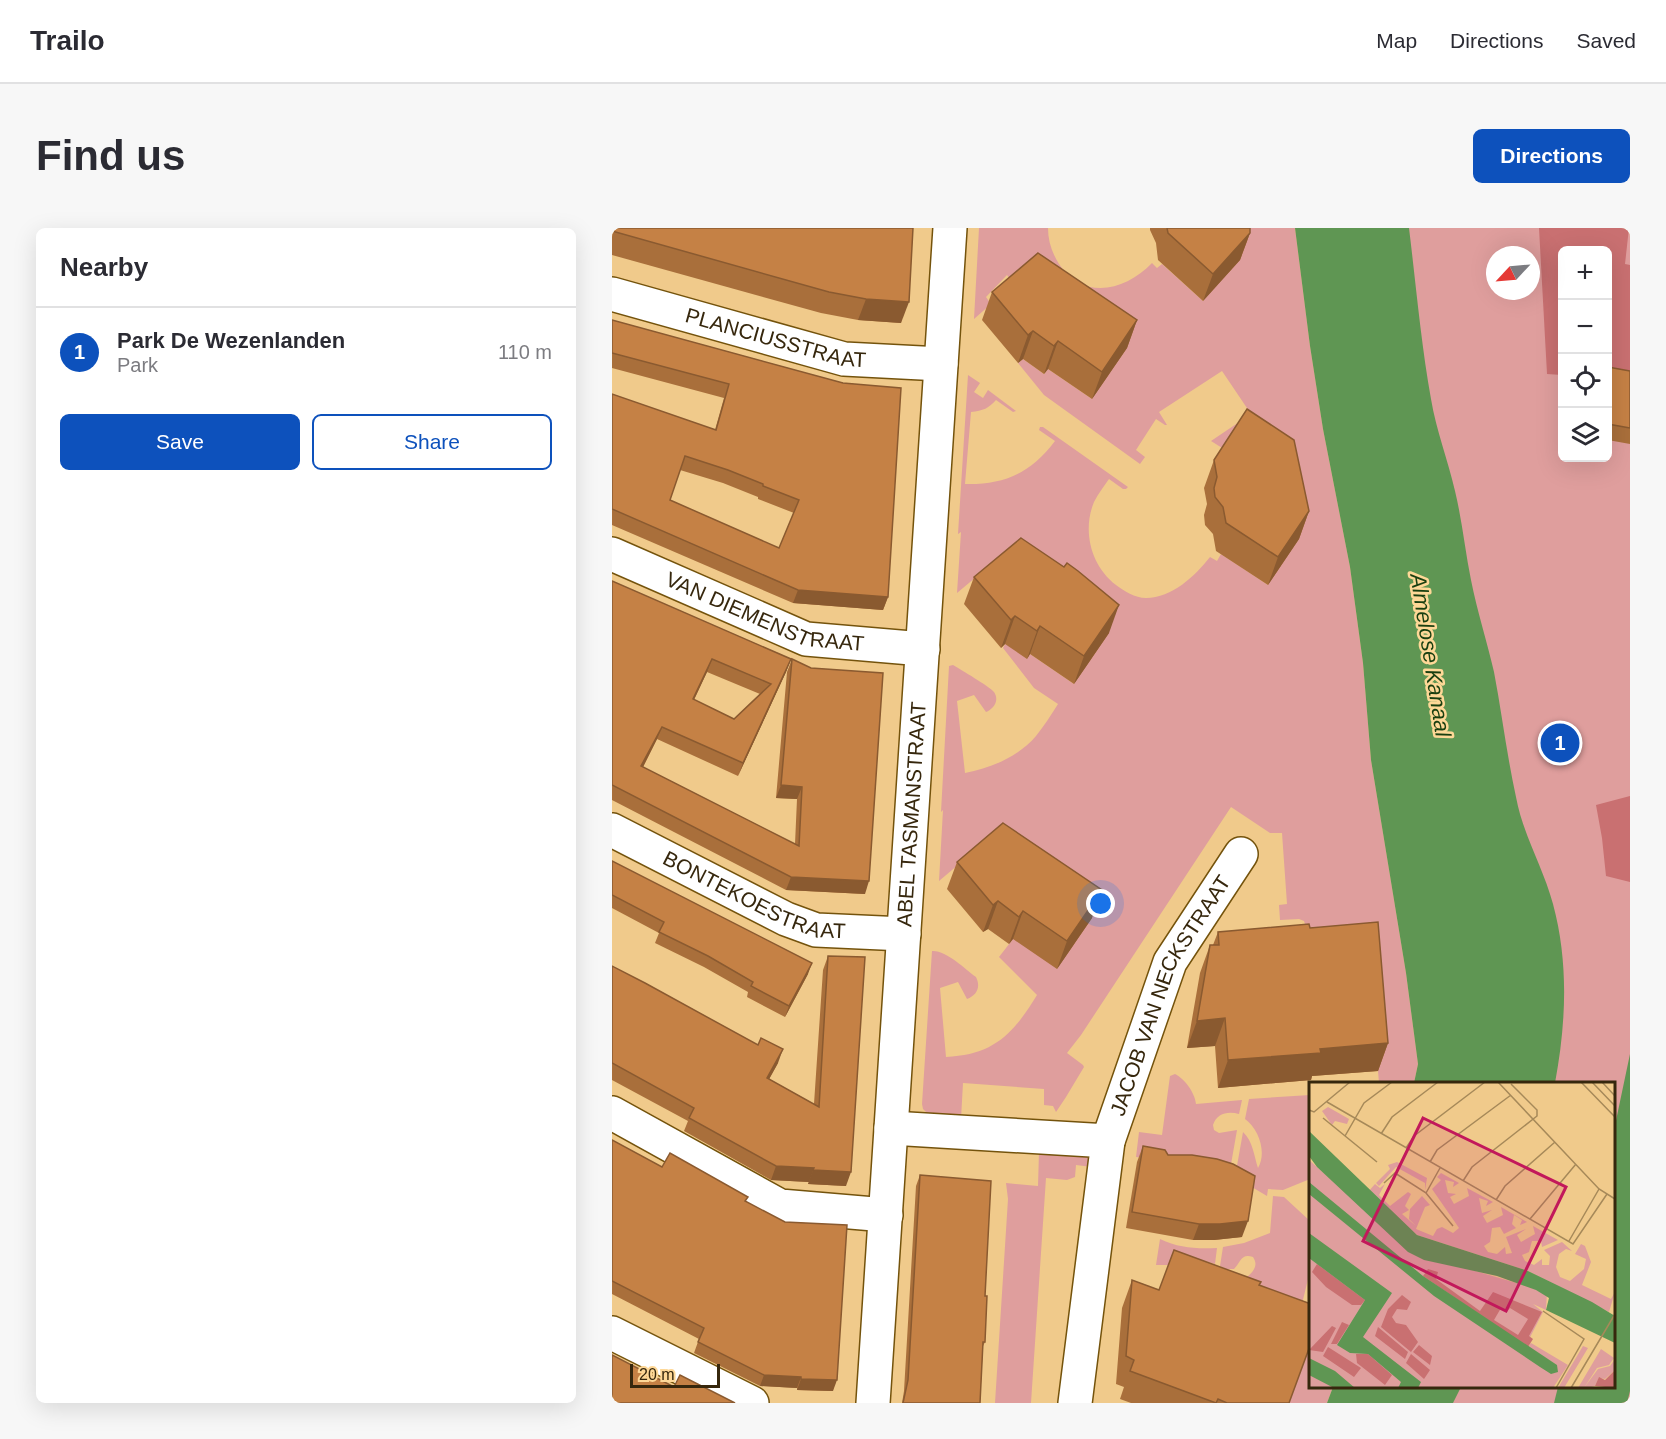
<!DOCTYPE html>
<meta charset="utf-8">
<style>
:root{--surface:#fff;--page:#f7f7f7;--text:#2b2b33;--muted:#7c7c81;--line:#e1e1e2;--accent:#0d51bc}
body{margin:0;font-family:Arial,sans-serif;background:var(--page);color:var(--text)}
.controls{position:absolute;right:18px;top:18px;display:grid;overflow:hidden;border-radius:9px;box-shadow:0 6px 24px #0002}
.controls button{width:54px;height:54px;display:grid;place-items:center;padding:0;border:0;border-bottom:2px solid var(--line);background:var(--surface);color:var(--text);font:30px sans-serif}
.compass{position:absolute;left:874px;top:18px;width:54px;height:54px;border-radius:50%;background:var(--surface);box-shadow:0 6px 24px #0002;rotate:244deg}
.scale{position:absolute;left:18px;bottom:15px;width:90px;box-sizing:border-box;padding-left:6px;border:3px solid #36270d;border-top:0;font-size:16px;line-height:21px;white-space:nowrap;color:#36270d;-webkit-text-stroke:4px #fed897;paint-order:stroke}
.you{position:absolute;left:489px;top:676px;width:21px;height:21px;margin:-15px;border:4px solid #fff;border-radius:50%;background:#1a73e8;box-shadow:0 0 0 9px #1a73e833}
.badge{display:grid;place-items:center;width:39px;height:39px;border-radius:50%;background:var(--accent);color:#fff;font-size:20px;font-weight:700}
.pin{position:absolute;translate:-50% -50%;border:3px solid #fff;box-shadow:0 2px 6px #0006}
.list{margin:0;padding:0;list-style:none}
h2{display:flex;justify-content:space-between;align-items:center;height:78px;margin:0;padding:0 24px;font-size:26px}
h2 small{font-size:20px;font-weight:400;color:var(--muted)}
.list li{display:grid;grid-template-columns:39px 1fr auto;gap:18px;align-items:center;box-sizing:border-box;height:90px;padding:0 24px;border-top:2px solid var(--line)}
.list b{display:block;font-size:22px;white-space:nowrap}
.list p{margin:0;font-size:20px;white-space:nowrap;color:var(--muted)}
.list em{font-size:20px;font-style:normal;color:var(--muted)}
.actions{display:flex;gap:12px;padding:18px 24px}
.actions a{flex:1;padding:14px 0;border:2px solid var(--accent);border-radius:9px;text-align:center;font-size:21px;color:var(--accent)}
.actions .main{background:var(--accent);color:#fff}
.icon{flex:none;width:33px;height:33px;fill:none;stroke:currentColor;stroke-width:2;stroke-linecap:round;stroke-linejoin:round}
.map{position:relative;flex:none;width:1018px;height:1175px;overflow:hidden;border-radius:9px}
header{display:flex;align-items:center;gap:36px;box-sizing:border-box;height:84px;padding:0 30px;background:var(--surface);border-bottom:2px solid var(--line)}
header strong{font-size:28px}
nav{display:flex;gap:33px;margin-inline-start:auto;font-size:21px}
.intro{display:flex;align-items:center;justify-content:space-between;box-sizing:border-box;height:144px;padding:0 36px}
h1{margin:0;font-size:42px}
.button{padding:15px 27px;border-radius:9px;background:var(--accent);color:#fff;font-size:21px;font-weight:700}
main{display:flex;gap:36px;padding:0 36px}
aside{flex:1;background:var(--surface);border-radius:9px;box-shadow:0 6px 24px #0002}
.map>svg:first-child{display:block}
.green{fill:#df9e9d;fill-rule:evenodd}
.forest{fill:#c97071}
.water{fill:#5f9653}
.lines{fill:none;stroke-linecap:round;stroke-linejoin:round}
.minor-casing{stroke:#74530c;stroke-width:36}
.minor{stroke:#fff;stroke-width:33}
.wall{fill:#a96f3b;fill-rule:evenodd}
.shaded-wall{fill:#8a5a30}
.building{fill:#c58145;stroke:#8a5a30;stroke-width:1.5;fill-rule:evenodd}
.labels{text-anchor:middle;stroke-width:5;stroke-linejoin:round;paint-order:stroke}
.street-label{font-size:21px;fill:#36270d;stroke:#fed897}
.water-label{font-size:22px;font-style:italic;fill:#193f10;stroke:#fed897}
.inset-road{fill:none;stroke:#a68959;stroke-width:1.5}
.view{fill:#c2185b;fill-opacity:0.15;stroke:#c2185b;stroke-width:3}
.inset-edge{fill:none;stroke:#36270d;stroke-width:3}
</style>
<header>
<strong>Trailo</strong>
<nav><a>Map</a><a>Directions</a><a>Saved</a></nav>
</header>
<div class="intro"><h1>Find us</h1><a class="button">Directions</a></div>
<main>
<aside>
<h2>Nearby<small></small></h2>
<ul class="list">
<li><span class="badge">1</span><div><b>Park De Wezenlanden</b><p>Park</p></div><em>110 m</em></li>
</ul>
<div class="actions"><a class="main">Save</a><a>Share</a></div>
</aside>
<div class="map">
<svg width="1018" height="1175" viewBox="0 0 1018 1175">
<rect width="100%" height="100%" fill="#f0ca8b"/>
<g class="green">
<path d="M367 0H436C436 13 440 25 447 36 472 73 513 63 540 35L545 40 550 36 591 73 627 0H683L698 118 711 201 738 339 751 435 759 532 794 745 806 836 802 855H767L766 843 697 726 693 696 692 693 687 691 668 692 667 677 675 676 670 605H658L619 579 469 807 455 825 471 837 472 839 454 869 444 884 441 878 432 877V861L351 855 349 891 334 887 315 885 311 881 310 876 320 723C334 722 353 741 364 749 369 759 365 767 355 771L346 754 328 760 334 829C382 827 401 806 425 767L387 729 401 711 372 615 327 653 331 582 329 584 337 438 341 437C349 442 377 458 382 464 388 473 381 481 374 484L362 467 345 473 353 545C379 540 406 529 424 508 432 498 439 487 446 476L422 460 391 420 393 416 418 426 462 456 388 329 345 365 349 304 346 306 356 147 368 155 362 164 371 170 376 162 404 183 401 184 384 172C377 180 371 183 359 184L353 256C392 257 419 245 443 213L427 202 428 199H431L516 259 514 261H511L497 251C492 258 486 266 482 274 470 303 479 338 504 357 512 363 523 370 534 370 560 370 583 348 598 329L605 333 609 326 656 357 615 223 599 213 639 186 610 143 547 184 555 197H553L544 191 524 222 533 229 528 236 432 167 406 135 411 131 432 146 436 141 480 171 395 47 374 69 379 76 362 91Z"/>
<path d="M785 0H1018V1175H826L831 1159 1002 1158V856L916 855ZM951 22H996V230H951ZM883 27H919V63H883Z"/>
<path d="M563 846C573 851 583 865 584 876L630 872 627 886C616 883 605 885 601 897L602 902 607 905 625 902 618 942 554 932 524 929 527 904 550 907 558 848Z"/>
<path d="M698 867V951L671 962 656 961 655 968 623 949 631 904C641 913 642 928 646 940 655 925 647 901 633 891L637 871Z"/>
<path d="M427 924 478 927 480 939 464 937 463 949 455 952 434 950 419 1175H383L396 971 394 955 426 958Z"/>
<path d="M661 968 672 969 698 993V1043L688 1084 634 1050C641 1044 647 1038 641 1029 629 1025 629 1034 622 1041H614L608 1038 611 1019 632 1015 658 1005Z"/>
<path d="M548 1011C567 1020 584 1021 605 1020L603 1036 593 1033 557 1037H544Z"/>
<path d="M698 1115 699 1158 721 1159 715 1175H677Z"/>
</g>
<g class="forest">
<path d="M927 0H1017L1013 36 1018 37V155L996 152V22H951L950 147 935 146Z"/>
<path d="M1018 568V654L994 648 990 610 984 577Z"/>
</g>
<g class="water">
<path d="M683 0H797C804 57 809 115 819 171 824 202 836 232 843 263 850 292 853 322 859 352 865 383 875 413 882 444 890 486 895 528 904 569 911 607 931 639 941 676 957 735 954 796 943 855H802L806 836 794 745 759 532 751 435 738 339 711 201 698 118Z"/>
<path d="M1018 826V1163L1015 1175H942L946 1159 1002 1158V902Z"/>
<path d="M721 1159V1158L849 1159 841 1175H715Z"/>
</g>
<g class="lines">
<defs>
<g id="minor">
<path id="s1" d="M0 66 232 131 329 136"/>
<path id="s2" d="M0 326 194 411 311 421"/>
<path id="s3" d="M0 602 174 691 204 702 292 706"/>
<path d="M0 885 168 978 274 987"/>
<path d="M279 900 496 913 463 1175"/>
<path id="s4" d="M496 913 558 734 629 626"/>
<path d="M0 1105 140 1175"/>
<path id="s5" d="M261 1175 338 0"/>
</g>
</defs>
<use href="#minor" class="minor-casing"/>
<use href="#minor" class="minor"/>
</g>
<g class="wall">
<path d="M0 0H301L289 95 246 92 209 85 0 27Z"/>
<path d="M538 0H638V5L628 32 591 73 546 32 544 15 538 2Z"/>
<path d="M380 64 525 92 515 120 480 171 436 141 432 146 411 131 406 135 370 92Z"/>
<path d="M0 92 231 155 276 369 271 382 181 375 0 297V166L103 202 112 170 0 140ZM68 242 111 255 146 269V271L182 285 167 320 58 272Z"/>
<path d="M996 139 1018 143V216L996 212Z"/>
<path d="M602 232 697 283 687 311 656 357 604 323 601 306 593 297 592 287 595 276 592 260Z"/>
<path d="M362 349 497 405 462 456 418 426 415 431 393 416 389 420 352 376Z"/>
<path d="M0 353 179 431 174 444 126 548 45 511 31 539 183 616 185 571 164 570 175 444 180 431 253 666 174 662 0 572ZM95 444 148 466 122 491 82 472Z"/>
<path d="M0 633 196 746 173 789 135 769 136 764 92 739 43 715 47 705 0 680Z"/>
<path d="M345 634 480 690 445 741 401 711 397 716 376 701 371 704 335 661Z"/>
<path d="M698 700 776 815 766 843 700 848 699 852 606 860 603 818 575 820 588 745 598 717H601L606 704Z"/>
<path d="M216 728 234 958 196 956 197 954 159 952 72 903 76 893 0 852V738L166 835 157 851 202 876 211 742Z"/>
<path d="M0 912 50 939 134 974 221 1163 185 1162V1160L148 1158 82 1125 87 1111 0 1066Z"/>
<path d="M531 918 556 927 630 1009 602 1012H581L514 1000 525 934Z"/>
<path d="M308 947 373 1068V1114L371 1118 368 1175H290L292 1163 304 958Z"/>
<path d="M520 1052 547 1062 648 1058 677 1175H519L508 1171 512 1159 504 1156 510 1080Z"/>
</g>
<g class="shaded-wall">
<path d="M638 5 628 32 591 73 601 46Z"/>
<path d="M254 71 297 74 289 95 246 92Z"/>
<path d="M525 92 515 120 480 171 490 144Z"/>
<path d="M421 103 411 131 406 135 416 107Z"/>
<path d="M446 113 436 141 432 146 442 118Z"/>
<path d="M697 283 687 311 656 357 666 329Z"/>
<path d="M186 362 276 369 271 382 181 375Z"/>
<path d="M507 377 497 405 462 456 472 428Z"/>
<path d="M403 388 393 416 389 420 399 392Z"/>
<path d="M428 398 418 426 415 431 425 403Z"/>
<path d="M100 431 95 444 76 484 81 471Z"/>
<path d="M179 431 174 444 126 548 131 535Z"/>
<path d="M50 499 45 511 25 551 29 538Z"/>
<path d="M169 557 190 559 185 571 164 570Z"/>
<path d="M179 649 257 653 253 666 174 662Z"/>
<path d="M490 662 480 690 445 741 455 713Z"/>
<path d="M386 673 376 701 371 704 381 677Z"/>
<path d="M411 683 401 711 397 716 407 689Z"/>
<path d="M200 735 196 746 173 789 177 778Z"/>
<path d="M613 790 603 818 575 820 585 793Z"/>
<path d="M776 815 766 843 700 848 699 852 606 860 616 832 708 821Z"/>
<path d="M171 821 166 835 150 864 155 850Z"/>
<path d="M164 938 202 940 197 954 159 952Z"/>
<path d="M201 942 239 944 234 958 196 956Z"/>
<path d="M636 993 630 1009 602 1012H581L587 996Z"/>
<path d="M152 1147 189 1149 185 1160 148 1158Z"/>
<path d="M189 1151 225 1152 221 1163 185 1162Z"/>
</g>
<g class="building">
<path d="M0 0H301L297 74 254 71 217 64 0 3Z"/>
<path d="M555 0H638V5L601 46 556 5Z"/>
<path d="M426 25 525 92 490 144 446 113 442 118 421 103 416 107 380 64Z"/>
<path d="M0 92 231 155 289 160 276 369 186 362 0 281V166L104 202 117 156 0 125ZM73 228 116 242 151 256V258L187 272 167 320 58 272Z"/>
<path d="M996 139 1018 143V200L996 196Z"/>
<path d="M635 181 682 212 697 283 666 329 614 295 611 279 603 269 602 260 605 249 602 232Z"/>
<path d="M409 310 452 339 455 335 466 343 507 377 472 428 428 398 425 403 403 388 399 392 362 349Z"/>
<path d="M0 353 179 431 131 535 50 499 29 538 187 618 190 559 169 557 180 431 199 440 271 445 257 653 179 649 0 557ZM100 431 159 456 122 491 81 471Z"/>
<path d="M391 595 490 662 455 713 411 683 407 689 386 673 381 677 345 634Z"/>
<path d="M0 633 200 735 177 778 139 758 141 754 96 728 47 704 52 694 0 667Z"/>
<path d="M766 694 776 815 708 821 709 825 616 832 613 790 585 793 598 717H607L606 704 697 696 698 700Z"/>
<path d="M216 728 253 729 239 944 201 942 202 940 164 938 77 890 82 880 0 835V738L33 755 146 817 149 810 171 821 155 850 207 879Z"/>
<path d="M0 912 50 939 58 925 136 969 133 973 173 994 235 997 225 1152 189 1151V1149L152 1147 86 1114 92 1100 0 1053Z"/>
<path d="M531 918 553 922 556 927H580L605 931 621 936 643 948 636 993 608 996H587L520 984Z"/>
<path d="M308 947 379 953 373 1068H375L373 1114H371L368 1175H291L296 1152Z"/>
<path d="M562 1022 649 1054 647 1057 699 1076V1115L677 1175H615L606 1171 604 1175 518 1143 522 1132 514 1128 520 1052 547 1062Z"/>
<path d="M0 1127 62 1159 68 1147 123 1175H0Z"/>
</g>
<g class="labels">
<g class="street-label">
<text dy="7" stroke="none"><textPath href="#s1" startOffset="170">PLANCIUSSTRAAT</textPath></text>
<text dy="7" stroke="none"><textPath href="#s2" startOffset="165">VAN DIEMENSTRAAT</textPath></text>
<text dy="7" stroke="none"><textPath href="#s5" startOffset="590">ABEL TASMANSTRAAT</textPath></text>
<text dy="7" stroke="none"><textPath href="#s3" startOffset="158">BONTEKOESTRAAT</textPath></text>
<text dy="7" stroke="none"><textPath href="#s4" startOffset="159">JACOB VAN NECKSTRAAT</textPath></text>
</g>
<g class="water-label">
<text transform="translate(819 427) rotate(81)" y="8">Almelose Kanaal</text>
</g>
</g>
<g transform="translate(697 854)">
<rect width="306" height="306" fill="#f0ca8b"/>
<path d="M19 25 40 37 38 42 26 39 23 43 13 29ZM0 78 105 171 238 210 237 228 224 222 234 230 215 267 248 283 219 265 222 261 259 283 244 306H0ZM88 80 118 96 116 108V101L87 85 70 104 67 101 81 87 79 83ZM132 91 150 101 144 105 145 100 136 98 139 111 147 112 141 115 145 122 160 114 158 106 184 120 177 124 179 119 170 116 173 131 183 128 174 134 178 141 194 133 192 125 218 140 211 143 213 138 205 133 203 142 207 146 195 152 191 145 183 146 181 160 175 164 179 170 188 172 196 165 197 172 203 171 197 155 217 147 208 153 212 160 226 152 224 144 249 158 233 165 232 159H223L220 170 213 173 216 179 225 183 233 177V183H240L241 174 235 168 253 160 263 169 257 167 250 172 247 185 251 195 261 199 275 187 277 177 266 172 272 162 276 164 282 180 273 203 302 217 306 210 300 230 219 189 108 153 59 110 66 102 71 106 76 102 70 113 81 124 99 110 102 112 96 124 100 128 93 132 107 144 100 137 101 127 113 114 121 123 116 125 107 147 124 154 128 147 133 145 144 151 150 146 123 107 132 98 128 95ZM274 264 279 266 255 306H249ZM292 267 305 276 300 283 288 286 275 306 289 287 301 284 306 277V288L296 297 290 296 286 304 279 306H269Z" fill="#df9e9d"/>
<path d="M8 182 56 218 52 223H43L17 205 3 190ZM119 187 129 190 127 197 171 229 184 210 233 230 220 254 224 257 219 265 114 194ZM192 226 198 230 201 226 219 237 209 253 185 238ZM93 213 102 220 98 228 88 227 83 235 87 241 97 243 109 260 102 270 72 245 79 227ZM33 240 40 243 28 262H22ZM23 244 27 246 14 270 0 268ZM69 245 99 270 96 277 66 254ZM110 263 123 274 121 283 104 270ZM19 265 52 286 45 295 14 274ZM47 272H59L83 293 76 303 48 281ZM102 272 121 288 115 297 97 281ZM306 288V306L286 304 290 295 296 298Z" fill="#c97071" fill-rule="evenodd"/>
<path d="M0 49 108 153 219 189 283 220 306 234V261L237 228 240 216 227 208 188 194 115 178 99 170 8 85 0 74ZM0 100 114 194 248 283 249 290 242 292 231 285 125 214 0 112ZM0 151 83 211 54 255 112 300 109 306H89L92 300 59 272 41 271 28 263 56 218 0 176ZM0 276 26 289 46 306H25L0 293Z" fill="#5f9653"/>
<path class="inset-road" d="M189 0 290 107 306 117M272 0 306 35M283 0 306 24M293 0 306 14M18 20 264 162 298 112M0 28 5 30 41 0M14 36 68 80M72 52 83 35 129 0M36 54 55 21 83 0M97 66 105 54 176 0M121 80 128 68 202 13M154 99 163 85 228 34V28L202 2M75 101 86 91 117 111 131 86M117 111 144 144M187 118 196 104 246 60M221 137 267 82M260 159 290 107M234 229 275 257 247 306M262 306 306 232"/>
<path class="view" d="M114 36 257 105 197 229 54 159Z"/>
<rect width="306" height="306" class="inset-edge"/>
</g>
</svg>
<div class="controls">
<button>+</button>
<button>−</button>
<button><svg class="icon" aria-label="locate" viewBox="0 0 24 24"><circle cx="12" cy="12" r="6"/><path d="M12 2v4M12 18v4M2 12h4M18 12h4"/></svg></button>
<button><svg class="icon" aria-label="layers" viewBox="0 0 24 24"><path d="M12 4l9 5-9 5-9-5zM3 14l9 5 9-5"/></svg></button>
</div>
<svg class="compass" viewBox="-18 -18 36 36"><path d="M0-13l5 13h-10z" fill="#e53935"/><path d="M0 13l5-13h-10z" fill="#7c7c81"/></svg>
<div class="scale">20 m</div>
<div class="you"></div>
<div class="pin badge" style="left:948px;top:515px">1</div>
</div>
</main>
